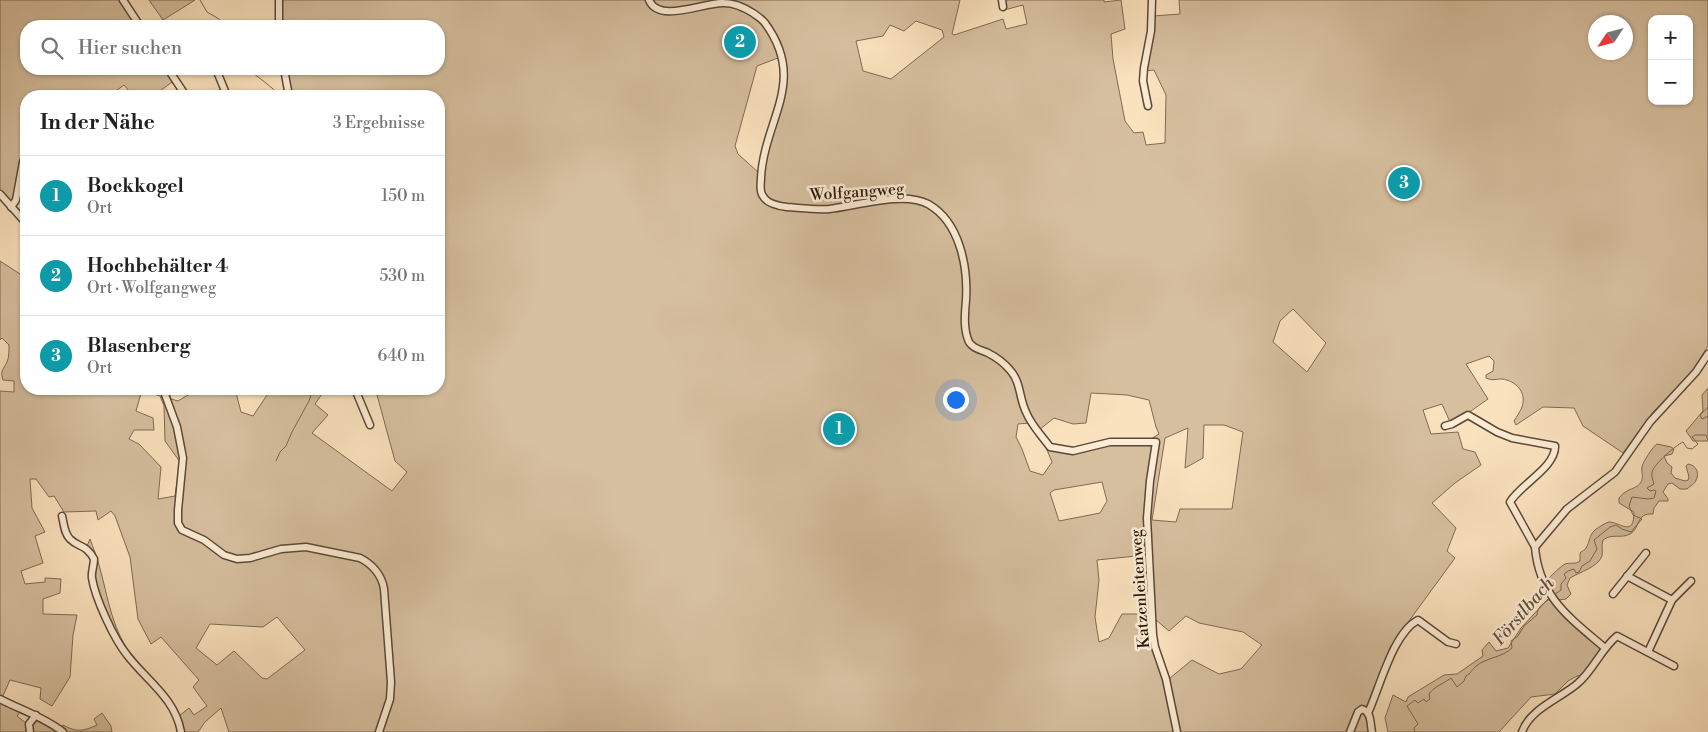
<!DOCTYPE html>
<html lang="de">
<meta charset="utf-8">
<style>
:root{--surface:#fff;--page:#f6f6f6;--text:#202124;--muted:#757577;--line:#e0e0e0;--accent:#2563eb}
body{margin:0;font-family:"Libre Bodoni",serif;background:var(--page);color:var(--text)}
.controls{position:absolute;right:15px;top:15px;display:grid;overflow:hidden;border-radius:10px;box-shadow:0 1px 4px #0004}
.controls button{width:45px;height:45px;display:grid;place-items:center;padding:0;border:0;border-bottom:1px solid var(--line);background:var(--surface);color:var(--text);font:25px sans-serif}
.compass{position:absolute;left:1588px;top:15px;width:45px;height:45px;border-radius:50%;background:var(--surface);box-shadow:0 1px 4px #0004;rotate:234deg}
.you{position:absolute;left:955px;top:399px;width:18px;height:18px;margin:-12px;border:4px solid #fff;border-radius:50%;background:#1a73e8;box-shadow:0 0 0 8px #1a73e833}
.badge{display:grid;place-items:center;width:32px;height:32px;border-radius:50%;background:var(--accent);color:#fff;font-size:16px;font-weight:700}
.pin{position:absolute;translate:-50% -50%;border:2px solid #fff;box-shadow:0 1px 5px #0006}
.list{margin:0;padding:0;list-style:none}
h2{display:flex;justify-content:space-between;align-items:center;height:65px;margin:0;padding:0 20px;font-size:21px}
h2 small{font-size:16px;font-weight:400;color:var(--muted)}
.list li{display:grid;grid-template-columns:32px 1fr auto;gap:15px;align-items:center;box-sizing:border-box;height:80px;padding:0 20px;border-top:1px solid var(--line)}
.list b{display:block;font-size:19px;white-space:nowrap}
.list p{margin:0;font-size:16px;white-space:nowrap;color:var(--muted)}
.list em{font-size:16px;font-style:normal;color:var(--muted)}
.icon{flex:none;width:28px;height:28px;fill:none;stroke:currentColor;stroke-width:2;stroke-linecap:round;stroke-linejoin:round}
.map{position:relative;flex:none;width:1708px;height:732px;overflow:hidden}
.search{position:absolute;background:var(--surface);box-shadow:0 1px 4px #0004;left:20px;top:20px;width:425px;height:55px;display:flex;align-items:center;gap:12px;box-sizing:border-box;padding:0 18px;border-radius:20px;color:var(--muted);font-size:19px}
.panel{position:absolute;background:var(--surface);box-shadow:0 1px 4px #0004;left:20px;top:90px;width:425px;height:305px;border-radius:20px}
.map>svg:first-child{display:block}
.green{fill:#d6bf9f;stroke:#7f6a54;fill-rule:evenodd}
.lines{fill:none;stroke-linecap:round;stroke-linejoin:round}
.stream{stroke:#7b6750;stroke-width:1}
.minor-casing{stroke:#5c4936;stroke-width:9}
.minor{stroke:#fcecd5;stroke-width:6}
.labels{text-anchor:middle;stroke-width:5;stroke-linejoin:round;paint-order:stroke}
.street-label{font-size:16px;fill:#281609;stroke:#fcecd5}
.water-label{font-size:18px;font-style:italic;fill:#604c39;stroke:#fcecd5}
</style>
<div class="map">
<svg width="1708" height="732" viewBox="0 0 1708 732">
<rect width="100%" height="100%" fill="#fae2be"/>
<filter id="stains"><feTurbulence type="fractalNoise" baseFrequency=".004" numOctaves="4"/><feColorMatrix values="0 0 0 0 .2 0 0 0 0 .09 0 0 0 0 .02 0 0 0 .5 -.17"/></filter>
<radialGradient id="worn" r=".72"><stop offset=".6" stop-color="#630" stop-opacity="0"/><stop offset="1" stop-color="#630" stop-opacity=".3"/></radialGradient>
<g class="green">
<path d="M0 0H121L139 26H26V69H167L175 80 153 96H133L124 85 109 96H26V153L15 196 12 200H9L0 190Z"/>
<path d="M149 0H195L163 20Z"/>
<path d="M280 0H960L952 34 954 35 1003 19 1006 29 1027 24 1023 5 1008 9 1004 8 1003 0H1104V2L1121 0 1125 29 1111 34 1113 59 1125 121 1134 133 1143 132 1146 145 1165 143 1166 95 1154 70 1145 71 1153 16 1180 14 1179 0H1708V346L1691 373 1653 412 1623 453 1583 426 1574 408 1543 407 1516 425 1514 421C1517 416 1520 412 1522 407 1527 392 1516 381 1502 379 1496 379 1492 381 1486 378V375L1493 371 1494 361 1489 356 1466 364 1488 399 1471 411 1450 422 1442 404 1423 410 1431 434 1458 432 1463 449 1475 452 1481 465 1455 483 1432 503 1456 528 1447 551 1455 558 1390 647 1368 707 1361 706 1347 731 1351 732 1359 714 1362 713 1366 714 1370 732H229L221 708 205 722 198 732H183L179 716 189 708 194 715 207 706 193 687 199 680 161 637 151 644 138 619 130 557 115 516 111 511 98 520 96 511 64 512 54 496 49 497 36 479H30L32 508 45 532 35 536 43 563 21 571 25 584 45 582V578L61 579 60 593 43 599V614L77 615 73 635 70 677 52 706 40 699 41 688 10 680 2 698 0 697V391L14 392V381L3 380C0 371 3 370 7 362 9 358 9 350 9 345L2 338 0 340V261L20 274 26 264V389H168L171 399 178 401 198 389H235L241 412 253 416 271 389H323L322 394 315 404 328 415 312 433 392 491 407 472 395 461 377 395 370 389H439V96H291L287 69H439V26H281ZM1652 19H1689V101H1652ZM916 21 942 30 944 37 891 79 863 71 856 41 883 36 890 25 904 31ZM1596 22H1626V52H1596ZM783 56 779 113 759 173 738 154 735 146 757 66ZM1293 309 1326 343 1307 372 1273 342 1280 321ZM142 390 160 396 164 406 165 441 180 462 175 496 158 499 161 467 139 444 129 439 134 430H154L153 418 136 411ZM1091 393 1127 395 1149 400 1156 427 1159 434 1151 439 1104 440 1075 447 1066 448 1055 446 1046 440 1039 430 1054 418 1073 424 1086 423ZM1030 423 1047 446V450L1052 462 1043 475 1030 471 1022 449 1016 437 1018 424ZM1204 425H1224L1243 432 1232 509H1180L1176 522 1152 520 1165 438 1188 428 1185 468 1203 458ZM1102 482 1107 501 1100 513 1059 521 1050 493 1054 490ZM1146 555 1150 614H1122L1109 638 1099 642 1095 617 1099 580 1097 560ZM1186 616 1199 623 1243 632 1262 645 1241 669 1219 674 1192 660 1170 678C1160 659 1155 642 1156 620L1169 631ZM277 617 305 650 267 679 262 678 234 651 217 665 196 648 210 624 263 627Z"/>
<path d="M1708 388V441H1693L1686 431 1703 411 1702 395Z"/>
<path d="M1657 444 1671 447 1674 449 1672 454 1664 456 1667 463 1672 467 1671 473 1675 478 1685 481 1688 480 1689 477 1686 466 1688 464C1696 465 1700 473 1696 480 1695 484 1690 486 1687 489H1680L1672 483 1668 484 1663 492 1668 499V501H1659L1654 508 1653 514C1635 513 1641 528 1630 534 1621 539 1612 533 1603 540 1601 546 1603 550 1602 556 1598 567 1580 572 1570 578L1567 585 1571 594 1566 599 1559 600 1549 586V578C1552 575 1561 566 1565 564 1570 562 1575 565 1580 561V553C1582 551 1585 550 1586 548 1590 542 1589 535 1595 530 1599 527 1605 523 1609 522 1620 522 1634 538 1634 512L1619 503V498C1626 488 1638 489 1641 482 1644 477 1641 472 1642 467 1642 463 1654 445 1657 444Z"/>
<path d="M90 539C93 548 97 556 99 565 108 596 112 634 135 658L133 660 126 652 104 609 93 575 96 564 87 546Z"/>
<path d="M1548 599 1600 648 1599 652 1581 676H1577L1568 681 1555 694 1531 697 1499 732H1388L1385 718 1393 695 1406 702 1408 697 1444 675 1457 674 1483 656 1482 650 1489 642 1496 651 1508 648 1521 628Z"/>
<path d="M0 701 20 712 17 716 27 724C41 717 47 722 61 728L63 725C76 732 82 732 97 725L94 719 102 713 111 726 112 732H0Z"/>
</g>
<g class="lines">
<g class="stream">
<path d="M200 0 207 12 219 19 223 26"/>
<path d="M248 69C256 76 274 88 280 96"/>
<path d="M1708 407 1700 415 1702 419 1708 416"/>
<path d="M276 461 280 452 286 446 292 432 309 401 313 389"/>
<path d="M1554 595 1561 590V584L1566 578 1564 574 1568 571 1574 569 1576 573 1579 572 1582 566 1590 561 1597 549 1594 540 1610 527 1616 525 1622 529 1631 532 1642 519 1633 515 1629 506 1632 497 1648 499 1654 498 1656 491 1654 490 1650 491 1647 488 1654 484C1653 480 1651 476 1652 472 1654 464 1676 445 1683 442L1687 448 1692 449 1698 444 1692 437 1695 435H1706L1708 440"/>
<path d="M1415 732 1414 728 1418 724 1407 706 1415 700 1418 703 1424 699 1426 702 1430 699 1429 694C1435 686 1443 684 1451 678L1457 687 1464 681 1466 676C1471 673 1471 671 1475 667 1486 657 1502 658 1512 648L1511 641 1518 636 1524 626 1537 615C1537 606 1545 603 1551 598"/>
</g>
<defs>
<g id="minor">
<path d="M123 0 140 26"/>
<path d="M649 0C659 24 704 2 724 3 733 3 745 8 753 13 757 16 762 19 765 23 808 82 764 119 761 178 761 183 759 191 763 196 767 204 779 206 787 207 801 208 815 210 829 209 856 206 904 191 928 204 960 222 968 267 966 300 965 313 963 329 969 342 973 349 982 350 988 353 996 357 1004 363 1010 370 1021 382 1019 398 1026 412 1031 425 1042 436 1050 447L1073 451 1110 442H1156L1150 481 1147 518 1153 635 1155 647 1166 679 1177 732"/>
<path d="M1002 0 1003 7"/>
<path d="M279 26V0"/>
<path d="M168 69 186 96"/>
<path d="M216 69 227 96"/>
<path d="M284 69 289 96"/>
<path d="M1148 106 1143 81 1144 68 1151 31 1152 0"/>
<path d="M0 194 26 223"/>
<path d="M11 207 16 200 23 162 26 157"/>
<path d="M163 389 177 427 183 458 178 510V523L182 530 204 540 224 555 237 559 250 558 281 549 306 547 360 558C372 564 382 575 384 589L391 682 390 699 379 732"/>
<path d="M355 389 370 425"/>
<path d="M1445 426 1452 424 1468 415 1497 432 1512 438 1555 446C1556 467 1521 484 1510 502L1535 547"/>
<path d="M62 516C64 524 64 533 70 539 79 548 86 544 94 559 94 566 91 572 92 578 95 598 114 639 127 655 147 681 175 698 181 732"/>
<path d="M1627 576 1672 600 1691 581"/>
<path d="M1613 594 1646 553"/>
<path d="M1605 648C1570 618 1539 597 1535 547L1567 509 1615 472 1650 422 1696 372 1708 354"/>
<path d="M1648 652 1672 600"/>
<path d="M0 699C21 710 44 717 63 732"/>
<path d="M1368 713C1380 687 1393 633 1418 620L1448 642 1456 644"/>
<path d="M30 732 29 724 36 715"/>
<path d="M1350 732 1358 712 1362 709C1372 712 1370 724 1372 732"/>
<path d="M1522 732C1530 709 1559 699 1577 684 1593 671 1601 649 1617 636L1674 666"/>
</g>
</defs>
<use href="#minor" class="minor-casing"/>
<use href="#minor" class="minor"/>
</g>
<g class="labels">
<g class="street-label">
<text transform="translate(857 191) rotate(-4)" y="6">Wolfgangweg</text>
<text transform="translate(1139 589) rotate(-94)" y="6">Katzenleitenweg</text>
</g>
<g class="water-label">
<text transform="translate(1523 611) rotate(-49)" y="6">Förstlbach</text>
</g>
</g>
<rect width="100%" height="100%" filter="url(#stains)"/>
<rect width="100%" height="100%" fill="url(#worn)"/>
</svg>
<div class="controls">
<button>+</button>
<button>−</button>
</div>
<svg class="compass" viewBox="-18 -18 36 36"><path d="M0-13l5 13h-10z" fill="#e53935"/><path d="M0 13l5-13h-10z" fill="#757577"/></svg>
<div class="you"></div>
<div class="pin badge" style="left:839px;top:429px;background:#0f9aa8">1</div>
<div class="pin badge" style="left:740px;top:42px;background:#0f9aa8">2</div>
<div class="pin badge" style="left:1404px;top:183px;background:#0f9aa8">3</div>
<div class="search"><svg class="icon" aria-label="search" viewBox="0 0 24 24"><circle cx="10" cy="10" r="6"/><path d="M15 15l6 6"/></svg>Hier suchen</div>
<section class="panel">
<h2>In der Nähe<small>3 Ergebnisse</small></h2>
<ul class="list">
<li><span class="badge" style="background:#0f9aa8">1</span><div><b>Bockkogel</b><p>Ort</p></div><em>150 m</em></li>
<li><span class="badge" style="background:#0f9aa8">2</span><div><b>Hochbehälter 4</b><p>Ort · Wolfgangweg</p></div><em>530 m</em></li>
<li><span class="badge" style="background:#0f9aa8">3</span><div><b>Blasenberg</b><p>Ort</p></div><em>640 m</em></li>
</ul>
</section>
</div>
